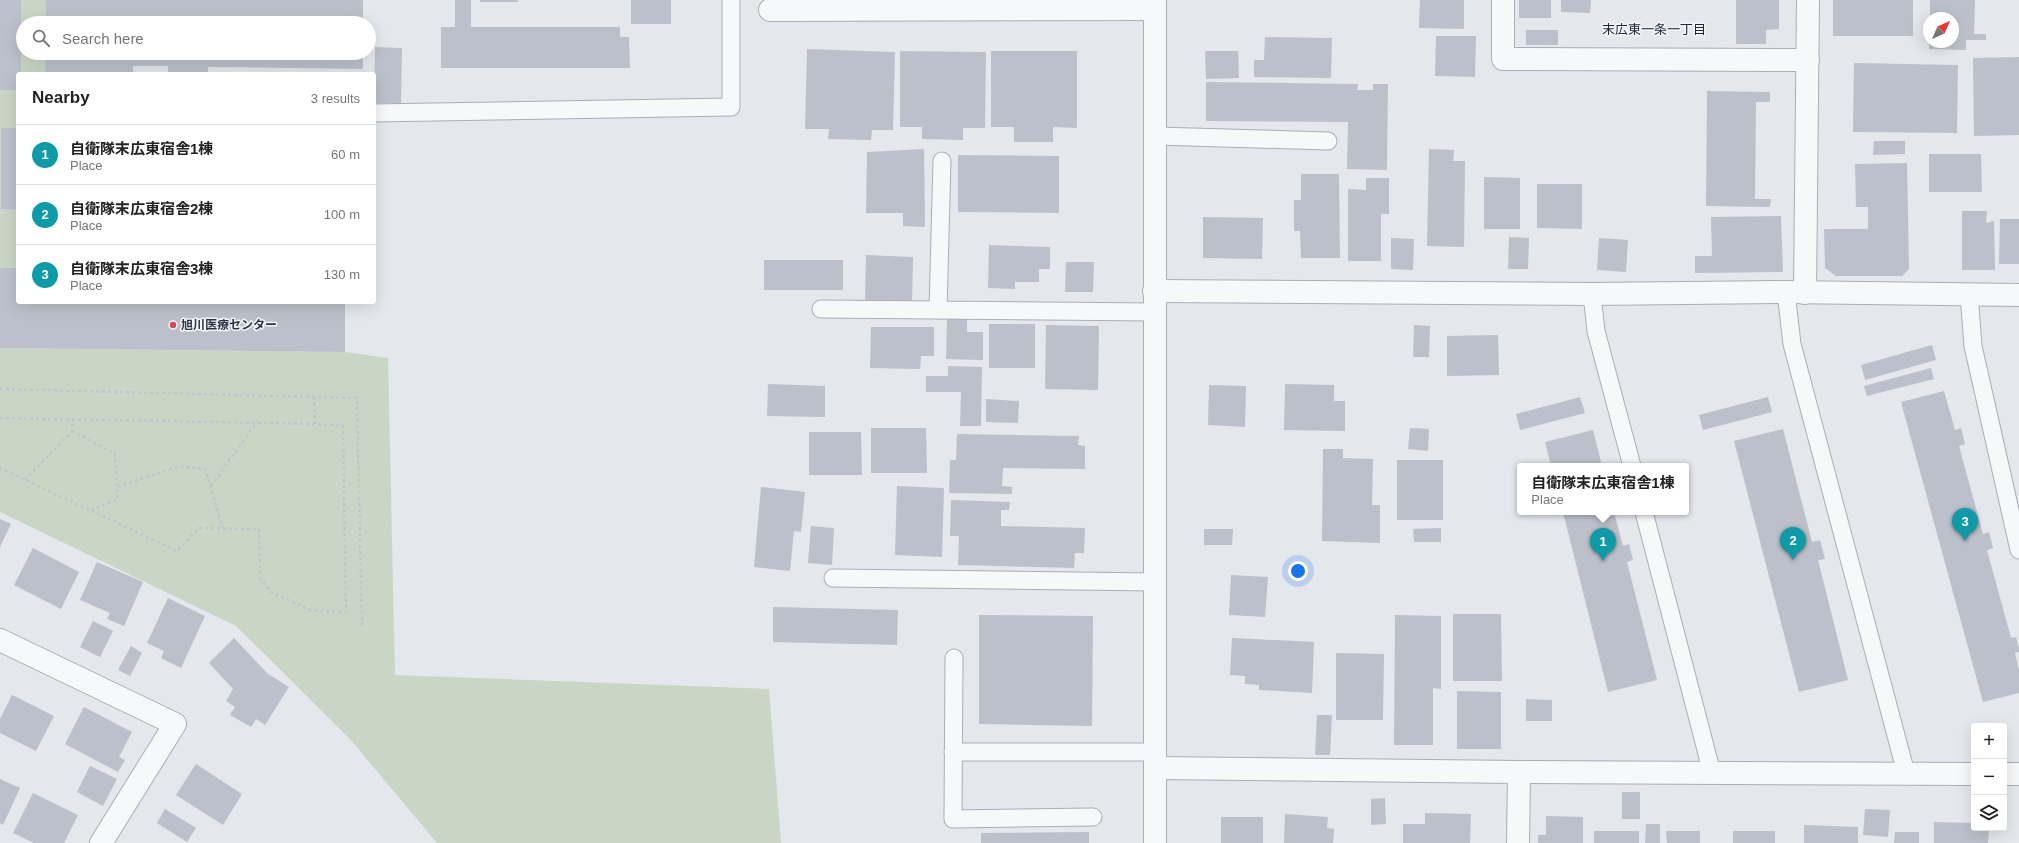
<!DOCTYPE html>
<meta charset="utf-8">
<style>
:root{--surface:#fff;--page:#f2f2f2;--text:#222;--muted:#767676;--line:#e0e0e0;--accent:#d1495b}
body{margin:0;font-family:Helvetica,"Noto Sans JP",sans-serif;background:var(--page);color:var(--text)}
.controls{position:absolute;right:12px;bottom:12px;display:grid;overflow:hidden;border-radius:4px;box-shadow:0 4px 16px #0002}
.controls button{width:36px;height:36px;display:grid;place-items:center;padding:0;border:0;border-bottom:1px solid var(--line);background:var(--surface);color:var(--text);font:20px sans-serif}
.compass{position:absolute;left:1923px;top:12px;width:36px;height:36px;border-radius:50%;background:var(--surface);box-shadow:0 4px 16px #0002;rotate:45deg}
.you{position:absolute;left:1298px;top:571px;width:14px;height:14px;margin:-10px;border:3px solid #fff;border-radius:50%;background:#1a73e8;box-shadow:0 0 0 6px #1a73e833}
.badge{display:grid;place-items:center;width:26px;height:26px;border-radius:50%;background:var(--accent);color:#fff;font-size:13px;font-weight:700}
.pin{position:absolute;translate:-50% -33px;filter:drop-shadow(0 1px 2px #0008)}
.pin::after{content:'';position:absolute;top:21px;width:14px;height:12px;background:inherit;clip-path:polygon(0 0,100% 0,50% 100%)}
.popup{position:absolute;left:1517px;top:463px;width:172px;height:52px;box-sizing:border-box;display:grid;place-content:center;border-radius:4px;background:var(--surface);filter:drop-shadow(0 1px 3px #0005);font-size:13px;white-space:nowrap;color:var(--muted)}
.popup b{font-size:15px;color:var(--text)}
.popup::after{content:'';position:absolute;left:50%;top:100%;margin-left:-8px;border:8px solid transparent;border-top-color:var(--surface)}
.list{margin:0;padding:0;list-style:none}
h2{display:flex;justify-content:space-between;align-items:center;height:52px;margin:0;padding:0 16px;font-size:17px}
h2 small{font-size:13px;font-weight:400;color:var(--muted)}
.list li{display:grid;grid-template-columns:26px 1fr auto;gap:12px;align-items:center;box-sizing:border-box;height:60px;padding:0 16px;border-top:1px solid var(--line)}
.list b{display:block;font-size:15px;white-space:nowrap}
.list p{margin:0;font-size:13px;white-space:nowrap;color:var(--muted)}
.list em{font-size:13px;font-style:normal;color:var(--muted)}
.icon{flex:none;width:22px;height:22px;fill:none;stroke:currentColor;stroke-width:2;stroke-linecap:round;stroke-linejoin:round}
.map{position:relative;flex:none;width:2019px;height:843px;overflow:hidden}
.search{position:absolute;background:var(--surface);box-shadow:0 4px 16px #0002;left:16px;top:16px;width:360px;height:44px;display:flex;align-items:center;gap:10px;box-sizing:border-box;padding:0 14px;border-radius:22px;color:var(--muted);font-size:15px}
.panel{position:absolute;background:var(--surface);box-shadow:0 4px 16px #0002;left:16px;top:72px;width:360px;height:232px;border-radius:4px}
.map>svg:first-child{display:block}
.green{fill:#c9d6c5}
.building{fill:#bbc0ca}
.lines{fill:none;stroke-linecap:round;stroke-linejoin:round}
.lane-casing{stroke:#a9aeb7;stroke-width:19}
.street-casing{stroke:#a9aeb7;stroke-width:24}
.path{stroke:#c2c5cb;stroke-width:2.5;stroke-dasharray:3 3;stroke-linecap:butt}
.lane{stroke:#f7f8fa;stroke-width:17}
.street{stroke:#f7f8fa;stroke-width:22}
.poi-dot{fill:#d1495b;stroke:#f4f6f9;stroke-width:1.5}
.labels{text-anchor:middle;stroke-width:3;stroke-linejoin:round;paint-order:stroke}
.poi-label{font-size:12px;font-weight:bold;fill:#2b3445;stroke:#f4f6f9;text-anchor:start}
.neighbourhood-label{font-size:13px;fill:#1d2536;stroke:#f4f6f9}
</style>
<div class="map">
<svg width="2019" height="843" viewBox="0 0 2019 843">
<rect width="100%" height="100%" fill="#e4e7ec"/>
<g class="green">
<path d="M21 0H46V23H23V53H46L45 74H21Z"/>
<path d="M0 90H18V128L1 129V209L18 210V268H0Z"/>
<path d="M0 348 345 352 388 358 395 675 769 689 781 843H437L350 739 236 626 0 512Z"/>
</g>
<g class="building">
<path d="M0 0H21V74H18V90H0Z"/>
<rect x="46" y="0" width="317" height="23"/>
<path d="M455 0H471V27H620V37H629L630 68H441V27H455Z"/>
<rect x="480" y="0" width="38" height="2"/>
<rect x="631" y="0" width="40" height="24"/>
<path d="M1420 0H1464V29L1419 28Z"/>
<rect x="1519" y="0" width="32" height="18"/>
<path d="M1561 0H1591L1590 13 1561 12Z"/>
<path d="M1736 0H1779V29L1766 30V44H1736Z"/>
<rect x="1833" y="0" width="80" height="36"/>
<path d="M1930 0H1975L1974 34H1986V40H1966V50L1929 49V42H1953V18H1930Z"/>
<rect x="1526" y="30" width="32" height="15"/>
<path d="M1436 36H1476L1475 77 1435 76Z"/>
<path d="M1265 37 1332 38 1331 78 1254 77V60H1264Z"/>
<path d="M375 47 402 48 401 104 374 103Z"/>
<path d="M807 49 895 52 893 130H872L871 140 828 139 829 129H805Z"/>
<path d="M900 51 986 52 985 128H963V140L922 139V127H900Z"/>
<path d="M991 51H1077V128L1053 127V142H1014V127H991Z"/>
<path d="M1205 51H1238L1239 78 1206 79Z"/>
<path d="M46 53H363V69L208 67V74H168V66H133V74H45Z"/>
<path d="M2019 57V135L1974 136 1973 58Z"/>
<path d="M1854 63 1958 65 1957 133 1853 132Z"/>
<path d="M1206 82 1358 84 1357 90H1373V84H1388L1387 170 1347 169 1348 122 1206 121Z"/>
<path d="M1707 91 1770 92V102H1756L1755 199H1771L1770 207 1706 206Z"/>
<path d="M1 128H18V210L1 209Z"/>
<path d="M1874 141H1905V154L1873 155Z"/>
<path d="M924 149 925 227 903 226V213H866L867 152Z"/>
<path d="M1429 149 1454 150 1453 161H1465L1464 247 1427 246Z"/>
<path d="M1929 154H1981L1982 192H1929Z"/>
<path d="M958 155 1059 156V213L958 212Z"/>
<path d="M1907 163 1909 269 1902 276H1836L1825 268 1824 229H1868V207H1856L1855 164Z"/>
<path d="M1301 174H1339L1340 258H1301L1300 231H1294V200H1301Z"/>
<path d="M1484 177 1520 178V229H1484Z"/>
<path d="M1366 178H1389V214H1381V261H1348V189L1366 190Z"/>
<path d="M1537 184H1582V229L1537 228Z"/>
<path d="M1962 211H1987L1986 223 1994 221 1995 270H1962Z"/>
<path d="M1781 216 1783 272 1695 273V256H1712L1711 217Z"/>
<path d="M1203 217 1263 218 1262 259 1203 258Z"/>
<path d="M2000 219H2019V264H1999Z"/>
<path d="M1509 237 1529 238 1528 269H1508Z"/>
<path d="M1391 238 1414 239 1413 270 1391 269Z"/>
<path d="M1599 238 1628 240 1626 272 1597 270Z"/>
<path d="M989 245 1050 247V269H1039V282H1015V289L988 288Z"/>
<path d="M866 255 913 257 912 302 865 301Z"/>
<rect x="764" y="260" width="79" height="30"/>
<path d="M1066 262H1094L1093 292H1065Z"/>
<path d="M0 268H18V302H345V352L0 348Z"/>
<path d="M947 319H967V332H983V360L946 359Z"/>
<rect x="989" y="324" width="46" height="44"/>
<path d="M1046 325 1099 326 1098 390 1045 389Z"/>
<path d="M1414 325 1430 326 1429 357H1413Z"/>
<path d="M871 327H934V356H921L920 369 870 368Z"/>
<path d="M1498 335 1499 375 1447 376V336Z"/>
<path d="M1932 345 1936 360 1865 380 1861 365Z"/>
<path d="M948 366 982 367 981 426H960L961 392H926V376H948Z"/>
<path d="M1931 368 1934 379 1867 396 1864 386Z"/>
<path d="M768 384 825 386V417L767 416Z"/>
<path d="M1285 384 1334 385V401H1345V431L1284 430Z"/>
<path d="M1209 385 1246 386 1245 427 1208 425Z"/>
<path d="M1944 391 1955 430 1961 428 1965 444 1959 446 1983 534 1989 532 1993 548 1987 550 2011 638 2016 637 2019 648V652L2015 653 2019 670V693L1983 702 1901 402Z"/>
<path d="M1580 397 1585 413 1520 430 1516 414Z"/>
<path d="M1768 397 1772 412 1703 430 1699 415Z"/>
<path d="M986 399 1019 401 1018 423 986 422Z"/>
<path d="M871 428H926L927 473H871Z"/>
<path d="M1410 428 1429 429 1428 451 1408 449Z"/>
<path d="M1783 429 1812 542 1820 540 1825 559 1818 560 1848 680 1799 692 1734 441Z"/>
<path d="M1593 430 1602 466H1551L1545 442Z"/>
<path d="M809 432H861L862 475H809Z"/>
<path d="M957 434 1079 436 1078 445 1085 446V469L1003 468 1002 486 1012 487V494L949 493 950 460H956Z"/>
<path d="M1323 449H1343V458L1373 459 1372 505H1380V543L1322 541Z"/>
<rect x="1397" y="460" width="46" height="60"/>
<path d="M897 486 944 488 942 557 895 555Z"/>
<path d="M761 487 805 492 801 532 794 531 790 571 754 567Z"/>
<path d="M951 500 1010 502 1009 510H1001V526L1085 528 1084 553H1075L1074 568 958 565 959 536H950Z"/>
<path d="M1563 512H1614L1623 546 1629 544 1633 560 1627 562 1657 680 1608 692Z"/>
<path d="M0 519 11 524 0 547Z"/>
<path d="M811 526 834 528 832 565 808 563Z"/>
<path d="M1441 528V542H1414L1413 529Z"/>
<path d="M1204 529H1233L1232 545H1204Z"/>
<path d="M33 548 79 572 61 609 14 585Z"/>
<path d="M97 562 143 582 124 626 107 619 110 613 80 600Z"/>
<path d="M1231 575 1268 577 1265 617 1229 615Z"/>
<path d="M168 598 205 616 181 668 161 658 164 651 147 643Z"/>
<path d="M773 607 898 610 897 645 773 642Z"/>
<path d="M1453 614H1501L1502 681H1453Z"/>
<path d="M979 615 1093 616 1092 726 979 724Z"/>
<path d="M1395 615 1441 616V689L1433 688V745H1394Z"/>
<path d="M93 621 113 631 100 657 80 647Z"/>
<path d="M234 638 268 674 289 687 265 725 256 719 251 727 230 715 235 707 226 701 233 689 209 663Z"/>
<path d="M1232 638 1314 642 1312 693 1259 690V685L1245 684V676L1230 675Z"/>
<path d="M131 646 142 653 130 676 118 670Z"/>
<path d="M1336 653 1384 654 1383 720H1336Z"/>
<path d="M1457 691 1501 692V749H1457Z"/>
<path d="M12 695 54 716 36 751 0 733V719Z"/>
<path d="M1526 699 1552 700V721H1526Z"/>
<path d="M84 707 132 732 119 757 125 760 118 772 65 744Z"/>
<path d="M1317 715H1332L1330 755H1315Z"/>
<path d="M196 764 242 794 223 825 176 795Z"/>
<path d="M90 766 117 779 103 806 77 792Z"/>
<path d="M0 779 20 788 3 825 0 823Z"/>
<rect x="1622" y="792" width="18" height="27"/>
<path d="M33 793 78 815 64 843H34L13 833Z"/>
<path d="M1385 798 1386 824 1371 825V799Z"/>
<path d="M165 809 196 828 187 842 157 823Z"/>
<path d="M1865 809 1890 810 1888 837 1863 835Z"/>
<path d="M1425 813 1471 814 1470 843H1403V824H1425Z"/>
<path d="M1285 814 1328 817 1327 828 1334 829 1333 843H1284Z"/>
<path d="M1546 816 1583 817V843H1538V835H1546Z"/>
<rect x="1221" y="817" width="42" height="26"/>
<path d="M1934 822 1974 823V828H1989L1988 843H1934Z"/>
<path d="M1646 824H1660V843H1645Z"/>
<path d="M1804 825 1858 827V843H1804Z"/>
<rect x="1594" y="831" width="45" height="12"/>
<path d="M1666 831H1700V843H1667Z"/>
<rect x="1733" y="831" width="42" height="12"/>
<path d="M1089 832V843H981V833Z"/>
<path d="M1895 832H1919V843H1894Z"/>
</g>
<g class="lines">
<defs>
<g id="lane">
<path d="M374 113 731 107V0"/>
<path d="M1156 136 1328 141"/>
<path d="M942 161 938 310 1154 312"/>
<path d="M1786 292 1792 344 1906 773"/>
<path d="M1592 294 1596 331 1632 466"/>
<path d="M1969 294 1973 346 2019 550"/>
<path d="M821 309 938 310"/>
<path d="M1644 512 1712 773"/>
<path d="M833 578 1155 582"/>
<path d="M954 658 953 819 1093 817"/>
<path d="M953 752H1155"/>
</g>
<g id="street">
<path d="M1503 0V59L1808 60"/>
<path d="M770 10 1155 9"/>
<path d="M1154 291 1592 294 1786 292 2019 295"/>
<path d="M1805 293 1808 0"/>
<path d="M0 640 175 724 101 843"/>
<path d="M1155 768 1519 772 1974 774"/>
<path d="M2004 774H2019"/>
<path d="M1155 843V0"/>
<path d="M1518 843 1519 772"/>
</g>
</defs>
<use href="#lane" class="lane-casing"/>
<use href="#street" class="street-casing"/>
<g class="path">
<path d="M0 389 357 398 362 628"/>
<path d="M314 397 315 424"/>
<path d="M0 418 315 424 343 426 346 612 310 610 271 592 260 578 259 529 199 528 177 551 0 468"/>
<path d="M72 431 115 454 117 487"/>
<path d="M25 480 72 431 73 420"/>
<path d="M211 486 257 422"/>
<path d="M91 510 118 499 117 487 180 466 205 469 223 528"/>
</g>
<use href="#lane" class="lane"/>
<use href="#street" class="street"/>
</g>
<circle class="poi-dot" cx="173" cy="325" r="4"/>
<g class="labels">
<g class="poi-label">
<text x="181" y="329">旭川医療センター</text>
</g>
<g class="neighbourhood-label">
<text x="1654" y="34">末広東一条一丁目</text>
</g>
</g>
</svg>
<div class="controls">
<button>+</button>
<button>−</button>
<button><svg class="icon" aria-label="layers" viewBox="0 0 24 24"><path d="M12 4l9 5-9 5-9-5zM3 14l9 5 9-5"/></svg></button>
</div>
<svg class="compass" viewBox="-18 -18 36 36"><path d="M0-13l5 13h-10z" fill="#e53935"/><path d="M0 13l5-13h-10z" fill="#767676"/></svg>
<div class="you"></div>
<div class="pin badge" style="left:1603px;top:561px;background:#0f9aa8">1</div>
<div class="popup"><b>自衛隊末広東宿舎1棟</b>Place</div>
<div class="pin badge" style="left:1793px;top:560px;background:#0f9aa8">2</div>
<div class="pin badge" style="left:1965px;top:541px;background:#0f9aa8">3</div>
<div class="search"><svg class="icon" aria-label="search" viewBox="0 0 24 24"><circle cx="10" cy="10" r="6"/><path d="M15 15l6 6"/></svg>Search here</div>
<section class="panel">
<h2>Nearby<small>3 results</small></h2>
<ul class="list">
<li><span class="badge" style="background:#0f9aa8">1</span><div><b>自衛隊末広東宿舎1棟</b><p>Place</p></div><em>60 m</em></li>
<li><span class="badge" style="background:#0f9aa8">2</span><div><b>自衛隊末広東宿舎2棟</b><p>Place</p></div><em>100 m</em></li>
<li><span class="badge" style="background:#0f9aa8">3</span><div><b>自衛隊末広東宿舎3棟</b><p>Place</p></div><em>130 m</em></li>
</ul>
</section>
</div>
